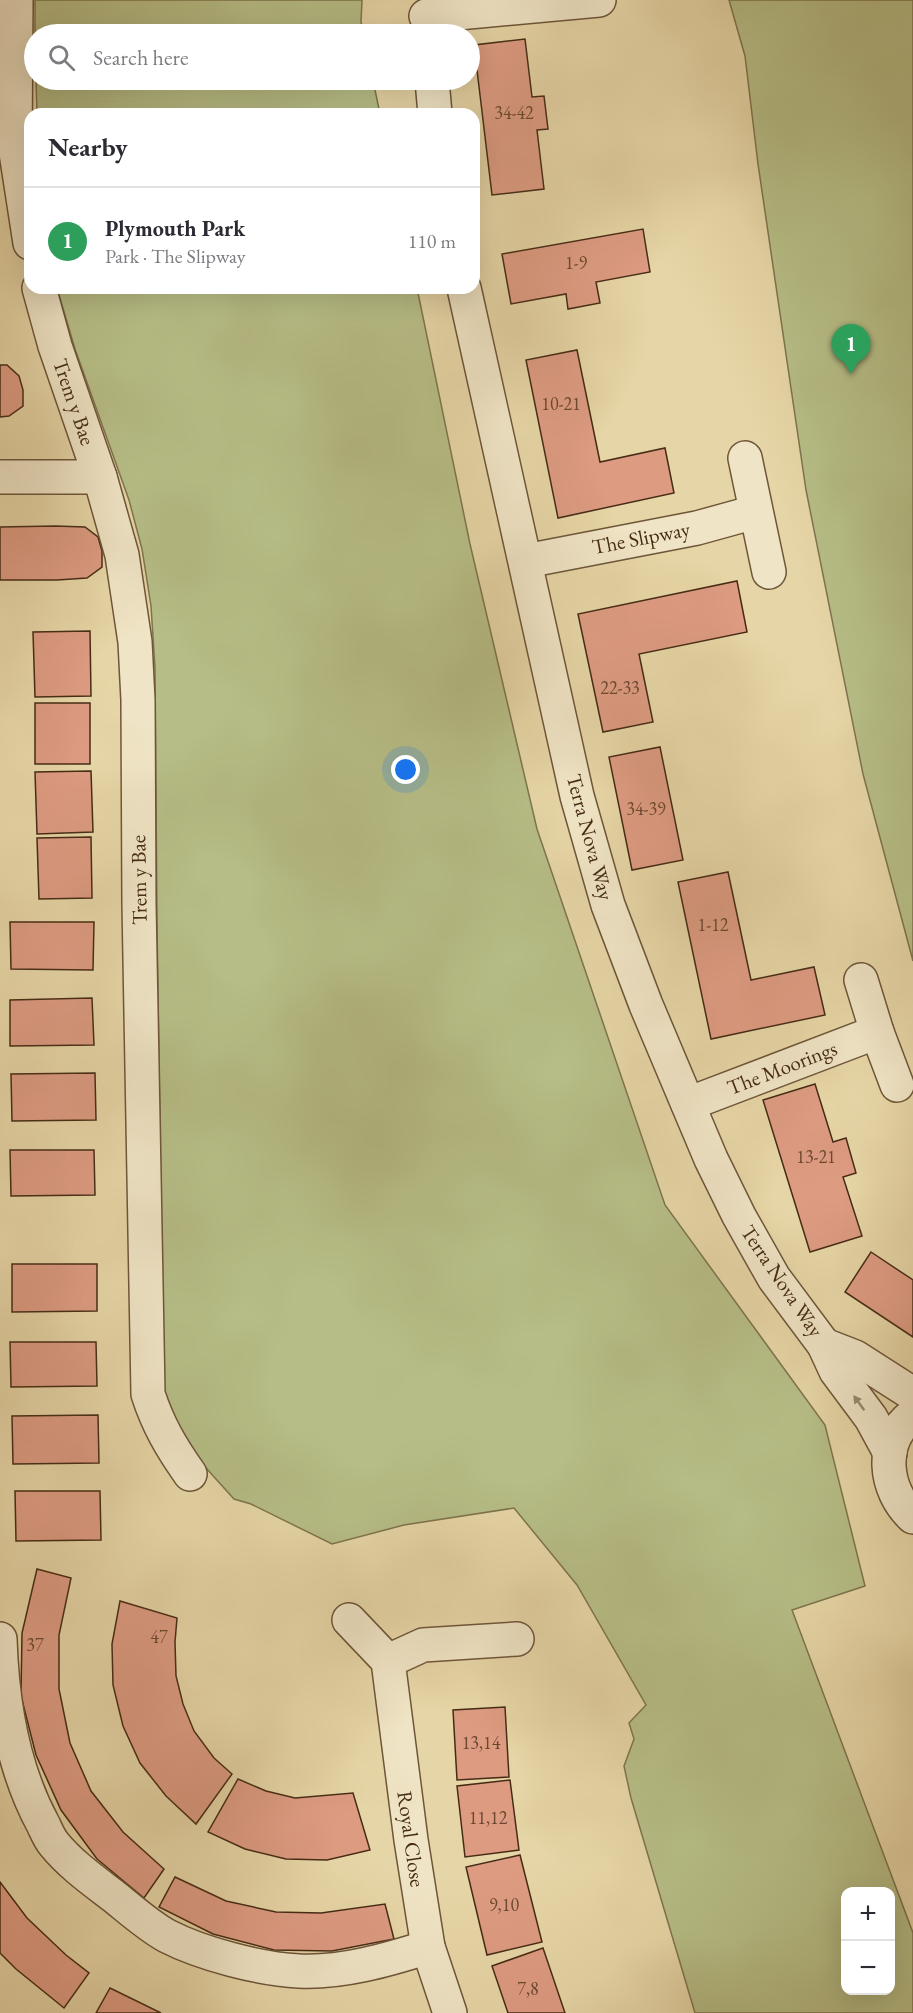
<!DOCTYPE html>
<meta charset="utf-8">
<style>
:root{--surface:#fff;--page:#f2f2f3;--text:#2b2b33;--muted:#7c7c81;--line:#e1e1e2;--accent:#8f2418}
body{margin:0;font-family:"EB Garamond",serif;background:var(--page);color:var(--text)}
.controls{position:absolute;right:18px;bottom:18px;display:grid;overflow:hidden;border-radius:12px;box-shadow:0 6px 24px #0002}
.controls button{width:54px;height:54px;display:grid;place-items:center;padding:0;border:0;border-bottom:2px solid var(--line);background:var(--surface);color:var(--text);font:30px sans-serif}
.you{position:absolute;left:406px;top:770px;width:21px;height:21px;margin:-15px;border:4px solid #fff;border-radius:50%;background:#1a73e8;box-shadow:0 0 0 9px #1a73e833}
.badge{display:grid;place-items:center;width:39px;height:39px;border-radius:50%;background:var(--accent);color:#fff;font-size:20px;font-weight:700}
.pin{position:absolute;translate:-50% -50px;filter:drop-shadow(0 2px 3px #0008)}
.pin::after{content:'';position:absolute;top:32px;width:21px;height:18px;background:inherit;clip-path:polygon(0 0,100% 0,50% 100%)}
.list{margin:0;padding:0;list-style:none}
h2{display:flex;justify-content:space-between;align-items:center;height:78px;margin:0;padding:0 24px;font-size:26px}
h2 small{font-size:20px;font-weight:400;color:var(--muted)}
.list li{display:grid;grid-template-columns:39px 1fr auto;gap:18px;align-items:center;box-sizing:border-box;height:108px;padding:0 24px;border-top:2px solid var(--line)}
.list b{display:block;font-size:22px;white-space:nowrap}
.list p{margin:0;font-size:20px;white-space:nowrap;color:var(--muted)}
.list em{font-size:20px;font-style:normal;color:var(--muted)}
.icon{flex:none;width:33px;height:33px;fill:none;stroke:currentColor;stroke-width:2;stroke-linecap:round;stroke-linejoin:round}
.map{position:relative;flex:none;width:913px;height:2013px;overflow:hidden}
.search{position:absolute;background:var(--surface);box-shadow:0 6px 24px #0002;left:24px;top:24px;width:456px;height:66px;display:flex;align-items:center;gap:15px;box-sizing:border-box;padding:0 21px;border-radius:33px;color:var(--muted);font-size:22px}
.panel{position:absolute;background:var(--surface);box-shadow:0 6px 24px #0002;left:24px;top:108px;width:456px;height:186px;border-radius:18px}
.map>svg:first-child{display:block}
.green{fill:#b6bd86;stroke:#7e744e;stroke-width:1.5;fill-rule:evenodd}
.building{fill:#dd9b82;stroke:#462c15;stroke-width:1.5}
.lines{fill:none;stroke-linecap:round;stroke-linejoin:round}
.minor-casing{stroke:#6e5639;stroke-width:36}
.minor{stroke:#efe4c5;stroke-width:33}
.oneway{fill:#9a886d}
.labels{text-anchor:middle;stroke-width:6;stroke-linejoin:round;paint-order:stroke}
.number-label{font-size:18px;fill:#6c4830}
.street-label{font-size:21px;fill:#462c15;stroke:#efe4c5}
</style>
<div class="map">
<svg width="913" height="2013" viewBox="0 0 913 2013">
<rect width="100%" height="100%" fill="#e6d5a6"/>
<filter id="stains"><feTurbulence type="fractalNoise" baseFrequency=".00333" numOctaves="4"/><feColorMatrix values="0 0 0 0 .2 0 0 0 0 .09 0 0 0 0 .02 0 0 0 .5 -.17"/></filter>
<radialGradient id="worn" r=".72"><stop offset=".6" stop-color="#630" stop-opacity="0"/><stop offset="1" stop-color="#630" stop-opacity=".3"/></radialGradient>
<g class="green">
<path d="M35 0H362L361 22 364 34H35Z"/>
<path d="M729 0H913V961L863 774 806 490 758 164 745 56Z"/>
<path d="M36 80H373L380 114H37Z"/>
<path d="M57 288H417L470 544 537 829 665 1205 825 1425 865 1586 792 1610 913 1933V2013H695L631 1798 624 1766 634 1739 629 1723 646 1705 577 1585 514 1508 404 1525 332 1544 251 1504 234 1499 189 1449 164 1402 157 924 155 668 151 606 142 549 129 500 75 349ZM846 1892H890V1990H846Z"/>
</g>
<g class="building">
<path d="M525 39 532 97 544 96 548 129 537 130 544 189 492 195 474 45Z"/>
<path d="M643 229 650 272 596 282 600 303 568 309 566 294 511 304 502 254Z"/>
<path d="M577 350 600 462 665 448 674 493 558 518 526 360Z"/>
<path d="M0 365H7L19 376 23 390V406L9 416 0 417Z"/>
<path d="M55 526 85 527 98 537 102 551V567L87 578 57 580H0V527Z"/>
<path d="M737 581 747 632 639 654 653 722 603 732 578 614Z"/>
<path d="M90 631 91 696 35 697 33 632Z"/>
<rect x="35" y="703" width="55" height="61"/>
<path d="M660 747 683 860 632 870 609 757Z"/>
<path d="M91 771 93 832 37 834 35 772Z"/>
<path d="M91 837 92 898 39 899 37 838Z"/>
<path d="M728 872 751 980 814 967 825 1015 711 1039 678 882Z"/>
<path d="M10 922H94L93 970 11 969Z"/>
<path d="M92 998 94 1045 10 1046V1000Z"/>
<path d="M95 1073 96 1120 12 1121 11 1074Z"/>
<path d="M815 1084 833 1142 846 1138 856 1173 843 1177 862 1236 810 1252 763 1100Z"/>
<path d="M10 1150H94L95 1195 11 1196Z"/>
<path d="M871 1252 913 1280V1337L845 1292Z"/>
<path d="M12 1264H97V1311L12 1312Z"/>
<path d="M10 1342H96L97 1386 11 1387Z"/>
<path d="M98 1415 99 1463 13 1464 12 1416Z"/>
<path d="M15 1491H100L101 1540 16 1541Z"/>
<path d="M37 1569 71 1578 59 1635V1689L70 1743 91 1791 123 1832 164 1869 144 1898 97 1859 61 1810 36 1755 21 1696 22 1633Z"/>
<path d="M120 1601 177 1618 175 1642 176 1676 183 1704 194 1731 214 1758 232 1774 196 1824 166 1796 140 1763 123 1726 113 1685 112 1644Z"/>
<path d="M505 1707 509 1777 457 1780 453 1710Z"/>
<path d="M238 1779 266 1791 295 1798 353 1793 370 1850 327 1860 286 1859 245 1849 208 1832Z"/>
<path d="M510 1780 519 1850 465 1857 457 1786Z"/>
<path d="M520 1855 542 1942 487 1955 466 1867Z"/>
<path d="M175 1877 226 1901 276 1912 321 1913 385 1904 394 1939 332 1951 274 1950 213 1934 159 1907Z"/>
<path d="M0 1882 27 1918 66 1955 89 1973 64 2008 16 1969 0 1953Z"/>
<path d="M543 1948 565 2013H508L492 1966Z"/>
<path d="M110 1988 161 2013H96Z"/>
</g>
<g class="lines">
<defs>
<g id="minor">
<path d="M16 0 15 146 30 243"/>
<path d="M426 16 599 0"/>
<path d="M432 80 435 114"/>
<path d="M39 288 55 346 100 477 122 555 135 642 138 700 139 904 148 1394C158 1425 171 1447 190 1474"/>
<path d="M464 288 577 796 608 905 646 1005 711 1159 739 1216 774 1278 824 1345 836 1371 871 1418 890 1453"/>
<path d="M745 458 769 572"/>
<path d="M0 477H100"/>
<path d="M526 561 697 528 755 512"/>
<path d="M861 980 877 1032 897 1085"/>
<path d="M688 1104 877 1032"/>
<path d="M824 1345 855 1357 913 1394"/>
<path d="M913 1415C878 1441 884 1490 913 1517"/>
<path d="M349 1620 388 1661 411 1840 428 1947 450 2013"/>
<path d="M0 1639C2 1701 13 1769 43 1824 46 1830 49 1838 54 1844 71 1865 94 1881 116 1898 132 1911 149 1926 167 1936 202 1954 260 1969 299 1971 342 1973 387 1960 428 1947"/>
<path d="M388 1661 423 1645 517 1639"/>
</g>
</defs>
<use href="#minor" class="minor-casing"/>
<use href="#minor" class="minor"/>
</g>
<defs><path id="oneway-solid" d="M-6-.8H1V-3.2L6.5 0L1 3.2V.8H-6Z" transform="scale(1.5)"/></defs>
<use class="oneway" href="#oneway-solid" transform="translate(859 1403) rotate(-126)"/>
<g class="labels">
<g class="number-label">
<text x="514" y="119">34-42</text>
<text x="576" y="269">1-9</text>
<text x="561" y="410">10-21</text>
<text x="620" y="694">22-33</text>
<text x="646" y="815">34-39</text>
<text x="713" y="931">1-12</text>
<text x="816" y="1163">13-21</text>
<text x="159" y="1643">47</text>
<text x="35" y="1651">37</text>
<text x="481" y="1749">13,14</text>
<text x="488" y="1824">11,12</text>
<text x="504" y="1911">9,10</text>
<text x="528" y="1995">7,8</text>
</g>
<g class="street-label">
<text transform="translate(74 402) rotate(71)" y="7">Trem y Bae</text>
<text transform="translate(641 538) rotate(-11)" y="7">The Slipway</text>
<text transform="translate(590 837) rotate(75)" y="7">Terra Nova Way</text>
<text transform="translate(139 880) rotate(-91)" y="7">Trem y Bae</text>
<text transform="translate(782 1068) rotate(-21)" y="7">The Moorings</text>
<text transform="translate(782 1281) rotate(56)" y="7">Terra Nova Way</text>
<text transform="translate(411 1839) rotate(82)" y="7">Royal Close</text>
</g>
</g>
<rect width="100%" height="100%" filter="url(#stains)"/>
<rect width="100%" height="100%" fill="url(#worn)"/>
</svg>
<div class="controls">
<button>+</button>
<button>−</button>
</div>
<div class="you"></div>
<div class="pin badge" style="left:851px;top:374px;background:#2e9e5b">1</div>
<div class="search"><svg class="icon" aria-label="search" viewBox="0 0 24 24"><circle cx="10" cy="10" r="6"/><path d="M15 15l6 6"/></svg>Search here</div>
<section class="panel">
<h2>Nearby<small></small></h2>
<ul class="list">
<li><span class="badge" style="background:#2e9e5b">1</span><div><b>Plymouth Park</b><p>Park · The Slipway</p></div><em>110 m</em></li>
</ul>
</section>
</div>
